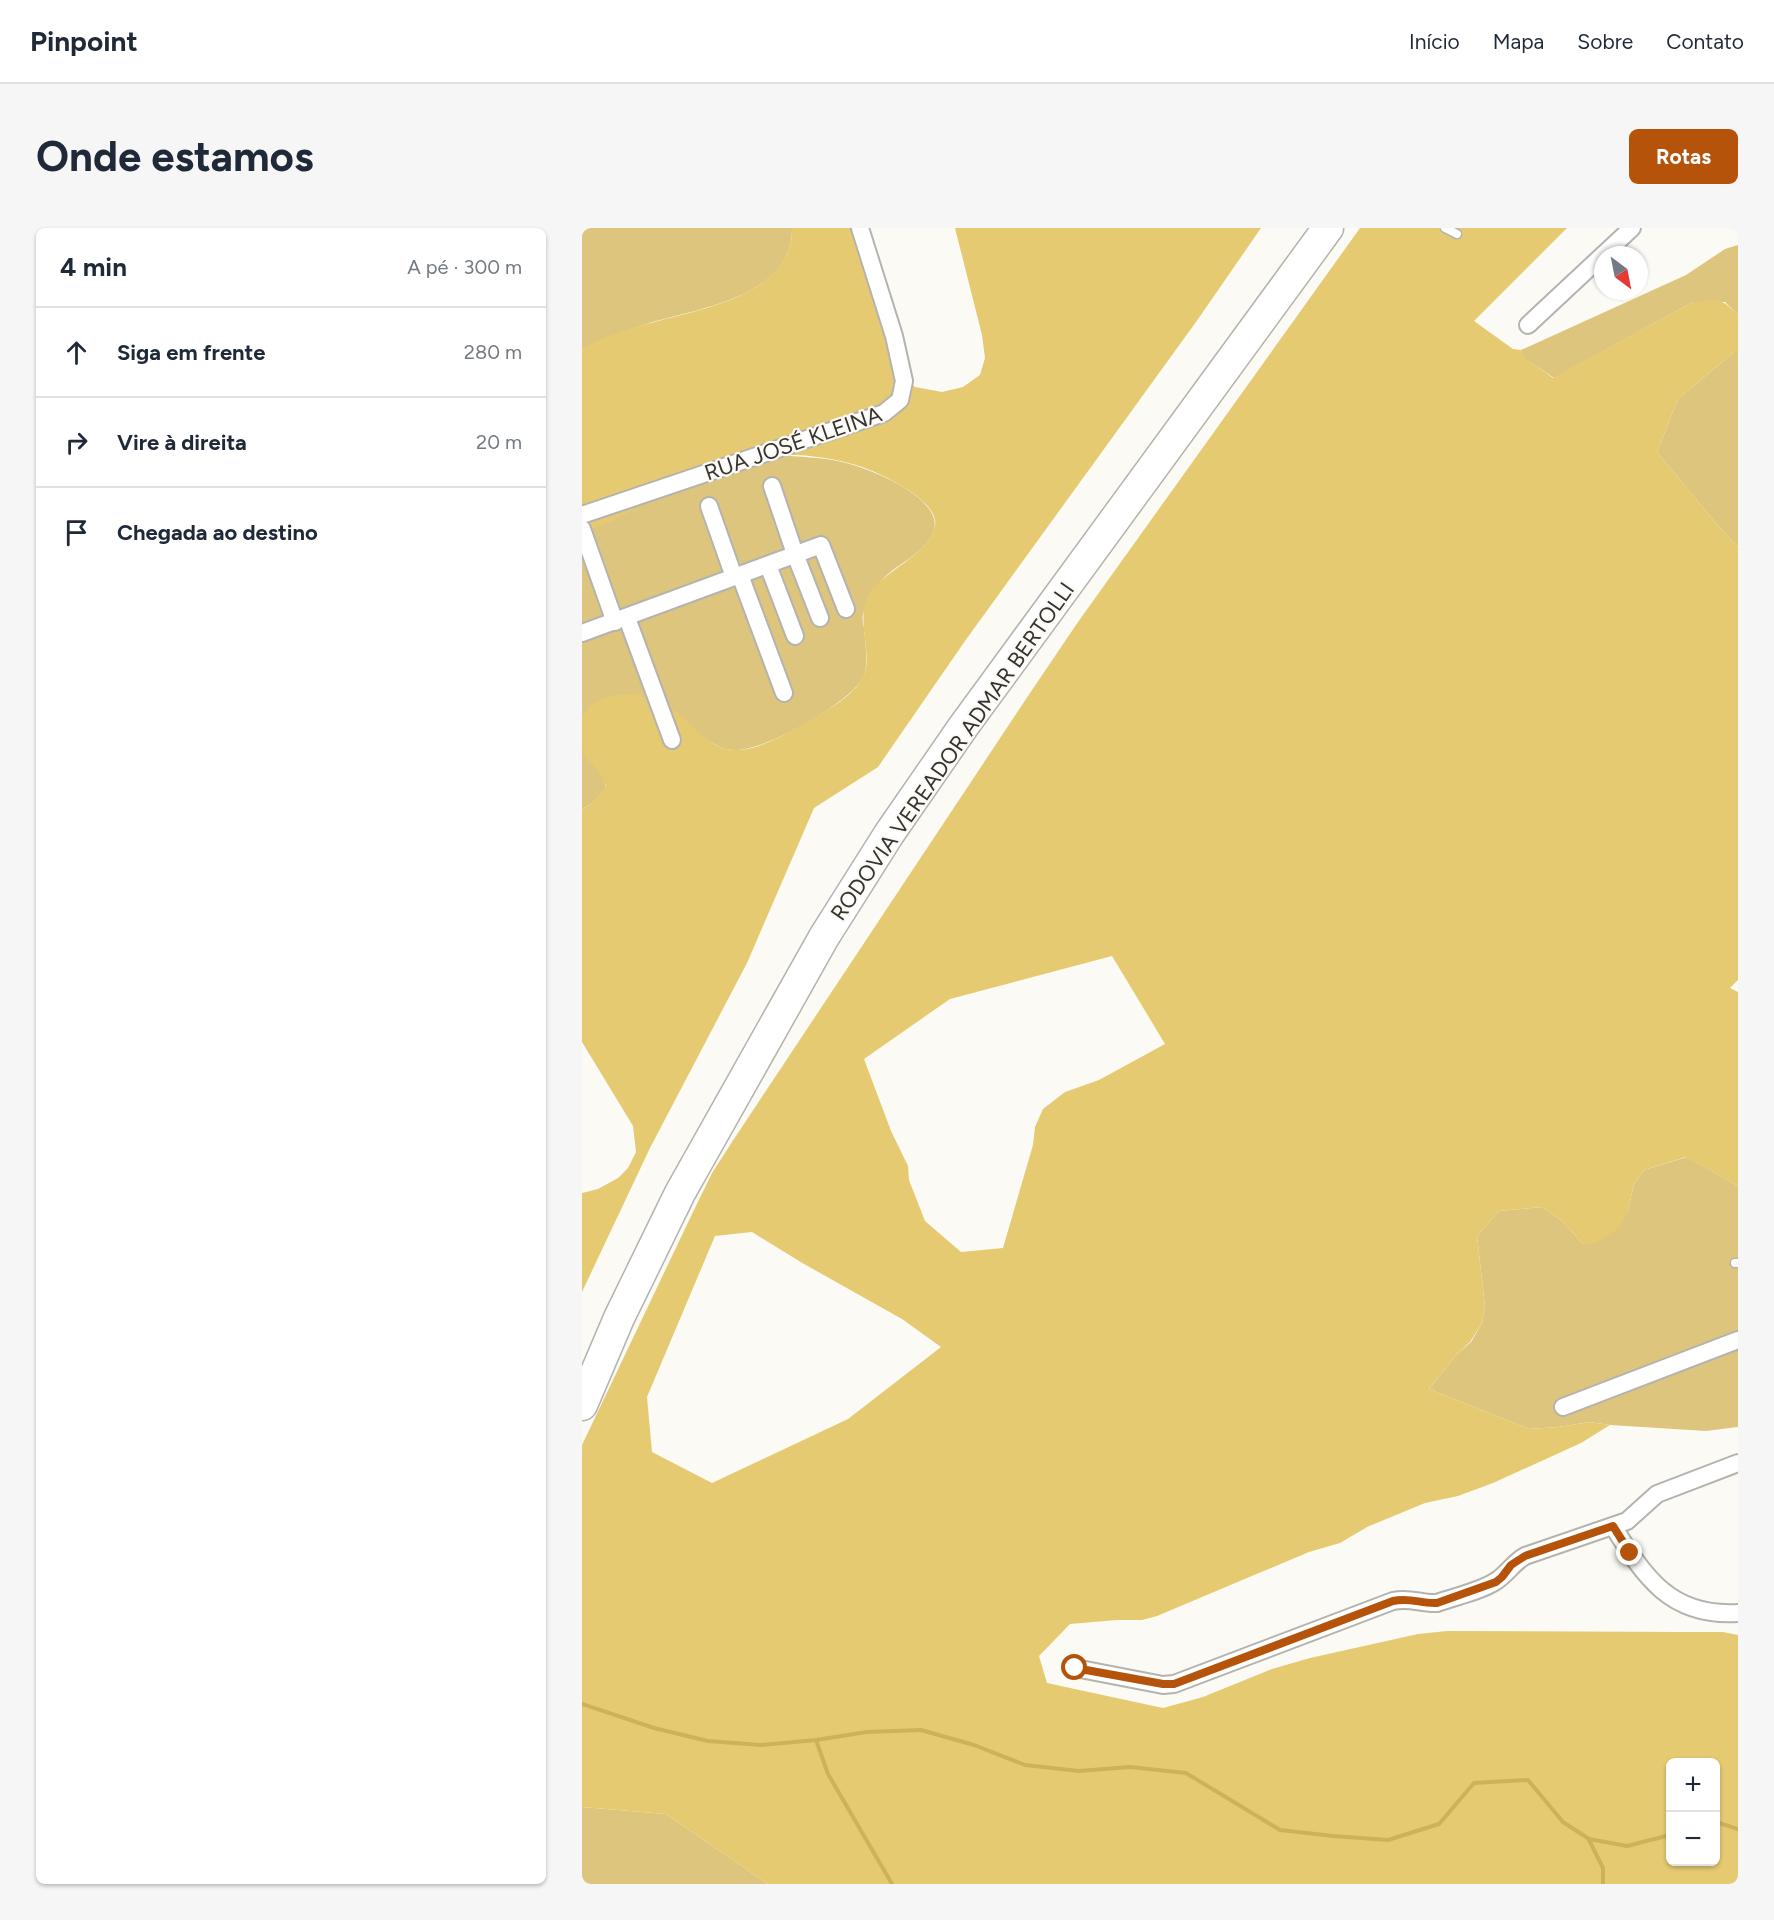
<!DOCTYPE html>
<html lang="pt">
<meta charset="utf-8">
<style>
:root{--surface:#fff;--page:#f6f6f7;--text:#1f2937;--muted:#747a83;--line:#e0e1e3;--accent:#b45309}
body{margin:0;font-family:Figtree,sans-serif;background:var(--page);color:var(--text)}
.controls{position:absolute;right:18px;bottom:18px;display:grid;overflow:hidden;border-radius:9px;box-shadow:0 2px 4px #0004}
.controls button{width:54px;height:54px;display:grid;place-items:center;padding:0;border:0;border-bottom:2px solid var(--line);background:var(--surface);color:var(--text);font:30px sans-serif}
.compass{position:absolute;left:1012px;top:18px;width:54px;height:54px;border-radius:50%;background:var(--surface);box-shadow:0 2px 4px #0004;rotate:148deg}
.stop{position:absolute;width:18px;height:18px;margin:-14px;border:4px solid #b45309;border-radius:50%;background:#fff}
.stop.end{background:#b45309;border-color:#fff;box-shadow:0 2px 6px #0008}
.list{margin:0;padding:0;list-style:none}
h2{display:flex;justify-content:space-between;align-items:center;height:78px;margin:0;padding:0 24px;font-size:26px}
h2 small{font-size:20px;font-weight:400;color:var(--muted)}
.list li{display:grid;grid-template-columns:39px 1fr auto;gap:18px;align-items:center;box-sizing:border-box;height:90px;padding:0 24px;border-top:2px solid var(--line)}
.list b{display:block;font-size:22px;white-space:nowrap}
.list em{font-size:20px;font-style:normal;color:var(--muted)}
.icon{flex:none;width:33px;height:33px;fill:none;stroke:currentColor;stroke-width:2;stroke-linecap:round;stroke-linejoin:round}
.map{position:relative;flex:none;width:1156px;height:1656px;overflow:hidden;border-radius:9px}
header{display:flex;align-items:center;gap:36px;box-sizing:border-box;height:84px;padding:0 30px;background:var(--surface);border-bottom:2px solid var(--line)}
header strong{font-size:28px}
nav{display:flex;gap:33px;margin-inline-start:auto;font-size:21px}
.intro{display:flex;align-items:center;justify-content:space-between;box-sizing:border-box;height:144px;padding:0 36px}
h1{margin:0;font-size:42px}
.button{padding:15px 27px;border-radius:9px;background:var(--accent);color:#fff;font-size:21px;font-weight:700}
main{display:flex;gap:36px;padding:0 36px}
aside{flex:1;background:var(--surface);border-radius:9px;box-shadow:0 2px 4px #0004}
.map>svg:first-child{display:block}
.green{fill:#ddc57d}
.forest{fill:#e6ca72;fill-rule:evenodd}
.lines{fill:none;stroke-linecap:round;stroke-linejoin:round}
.stream{stroke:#ceb25a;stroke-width:4}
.lane-casing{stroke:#b5b3ae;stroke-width:11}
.street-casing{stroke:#b5b3ae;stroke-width:20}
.highway-casing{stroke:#b5b3ae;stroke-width:33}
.lane{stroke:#fff;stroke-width:8}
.street{stroke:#fff;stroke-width:16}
.highway{stroke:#fff;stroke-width:30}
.route{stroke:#b45309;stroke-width:8}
.labels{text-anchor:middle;stroke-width:4.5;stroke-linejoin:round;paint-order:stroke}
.street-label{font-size:22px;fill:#343331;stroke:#fcfaf4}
</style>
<header>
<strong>Pinpoint</strong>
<nav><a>Início</a><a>Mapa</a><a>Sobre</a><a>Contato</a></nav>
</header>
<div class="intro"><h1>Onde estamos</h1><a class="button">Rotas</a></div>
<main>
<aside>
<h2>4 min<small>A pé · 300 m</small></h2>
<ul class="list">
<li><svg class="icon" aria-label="ahead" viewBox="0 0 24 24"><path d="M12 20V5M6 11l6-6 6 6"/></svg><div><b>Siga em frente</b></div><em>280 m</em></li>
<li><svg class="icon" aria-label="right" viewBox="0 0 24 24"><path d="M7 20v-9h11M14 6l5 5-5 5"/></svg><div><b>Vire à direita</b></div><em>20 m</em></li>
<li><svg class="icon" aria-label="arrive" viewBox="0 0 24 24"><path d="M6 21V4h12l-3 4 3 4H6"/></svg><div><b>Chegada ao destino</b></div></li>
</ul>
</aside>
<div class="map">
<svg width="1156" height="1656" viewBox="0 0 1156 1656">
<rect width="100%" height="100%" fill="#fcfaf4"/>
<g class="green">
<path d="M0 0H210C212 69 114 81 64 96 43 102 21 112 0 121Z"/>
<path d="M1156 17V87L1143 74H1111L972 150 941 129 939 122 1104 47 1143 21Z"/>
<path d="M1156 121V319L1138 300 1075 224 1096 171Z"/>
<path d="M196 227C217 229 239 229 260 234 285 239 366 271 351 305 342 326 316 335 301 351 296 356 293 364 289 371 287 375 282 381 281 387 280 390 281 396 282 400 283 413 287 438 281 450 266 476 182 524 152 522 143 522 135 518 127 513L0 489V302L101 252Z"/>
<path d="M0 522 22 550 24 560 8 577 0 581Z"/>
<path d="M1105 929 1156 958V1199L1124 1203 1028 1197 1008 1194 976 1199 947 1201 847 1161 875 1126 889 1114 900 1095 903 1078 895 1008 917 983 960 979 980 993 1001 1016 1046 983 1052 956 1062 942Z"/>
<path d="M0 1579 84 1586 186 1656H0Z"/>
</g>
<g class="forest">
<path d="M210 0H280L321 146 333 159 360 164 381 159 398 147 403 130 400 107 373 0H679L614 94 383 413 296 539 232 580 165 735 68 920 0 1064V965L16 961 36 950 46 940 54 924 51 898 0 814V581L8 577 24 559C20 540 6 537 0 523 0 519 0 492 0 488 2 485 7 480 10 477 40 458 69 466 97 486 115 500 128 522 154 522 175 523 204 506 222 496 242 484 268 471 280 451 293 430 273 393 286 368 301 342 348 327 353 298 358 273 300 246 280 239 256 231 223 226 197 227 180 228 157 237 140 242 127 245 113 247 101 252 67 265 38 298 0 302V121C20 110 42 102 64 96 114 82 212 68 210 0Z"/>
<path d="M778 0H985L892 93 931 121 939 122 942 129 971 150 1111 74C1136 71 1138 69 1156 87V121L1096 171 1075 224 1138 300 1156 319V752L1148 760 1156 764V958L1104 929 1062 942 1052 956 1046 983 1037 1000 1012 1016H1001L980 993 960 979 917 983 895 1008 903 1078 900 1095 888 1114 875 1126 847 1161 947 1201 976 1199 1008 1194 1028 1197 999 1215 911 1255 876 1268 843 1275 785 1299 758 1315 727 1324 575 1388 560 1392H535L488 1396 457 1428 465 1455 581 1480 621 1469 690 1441 728 1430 836 1406 865 1403 1101 1404H1141L1156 1407V1656H186L84 1586 0 1579V1217L111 984 130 945 150 914 448 465 496 394ZM530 728 583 816 517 852 483 864 461 881 453 899 451 917 421 1020 379 1024 343 993 327 952 326 938 309 903 282 831 368 771ZM170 1004 222 1036 320 1091 359 1119 266 1191 130 1255 70 1224 65 1169 133 1008ZM1088 1534H1134V1634H1088Z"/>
</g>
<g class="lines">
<g class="stream">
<path d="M0 1476 72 1500 126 1513 179 1517 234 1512 285 1504 339 1502 392 1517 443 1537 497 1543 548 1539 604 1545 698 1602 751 1608 806 1612 857 1596 892 1555 946 1552 981 1594 1007 1611 1045 1618 1088 1607"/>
<path d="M234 1512 246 1546 310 1656"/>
<path d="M1134 1594 1156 1601"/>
<path d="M1007 1612 1021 1640V1656"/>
</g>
<defs>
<g id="lane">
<path d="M863 0 875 6"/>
<path d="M1153 1035H1156"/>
</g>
<g id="street">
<path d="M1021 27 1050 0"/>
<path d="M946 97 1021 27"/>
<path d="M190 258 213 326 238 390"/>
<path d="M127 278 152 349"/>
<path d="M0 287 302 185 318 172 322 153 312 108 278 0"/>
<path d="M0 301 33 394"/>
<path d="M186 337 213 408"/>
<path d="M158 347 202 465"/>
<path d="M45 390 90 512"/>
<path d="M0 405 239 317 264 381"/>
<path d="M981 1179 1156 1112"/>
<path d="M1031 1298C1063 1350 1089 1389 1156 1385"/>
<path d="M493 1440 581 1457 592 1456 811 1373C828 1369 839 1376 855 1375 874 1368 897 1364 914 1353 925 1346 932 1334 943 1328L1045 1293 1075 1266 1156 1235"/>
</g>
<path id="highway" d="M0 1177 37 1090 98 965 242 709 307 606 381 499 746 0"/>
</defs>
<use href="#lane" class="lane-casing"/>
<use href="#street" class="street-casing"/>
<use href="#highway" class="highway-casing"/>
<use href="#lane" class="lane"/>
<use href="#street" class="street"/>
<use href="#highway" class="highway"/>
</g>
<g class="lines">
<path class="route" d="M493 1440 581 1456H592L811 1373C828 1369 839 1376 855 1375L914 1354 920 1349 929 1337 943 1328 1031 1298 1048 1325"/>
</g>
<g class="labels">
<g class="street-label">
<text transform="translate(211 215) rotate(-19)" y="8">RUA JOSÉ KLEINA</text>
<text transform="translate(370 523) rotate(-55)" y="8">RODOVIA VEREADOR ADMAR BERTOLLI</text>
</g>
</g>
</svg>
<div class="controls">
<button>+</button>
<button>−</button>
</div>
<svg class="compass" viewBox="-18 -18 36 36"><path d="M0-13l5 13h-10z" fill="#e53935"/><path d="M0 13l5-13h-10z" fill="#747a83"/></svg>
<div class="stop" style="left:493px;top:1440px"></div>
<div class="stop end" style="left:1048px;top:1325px"></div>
</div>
</main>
